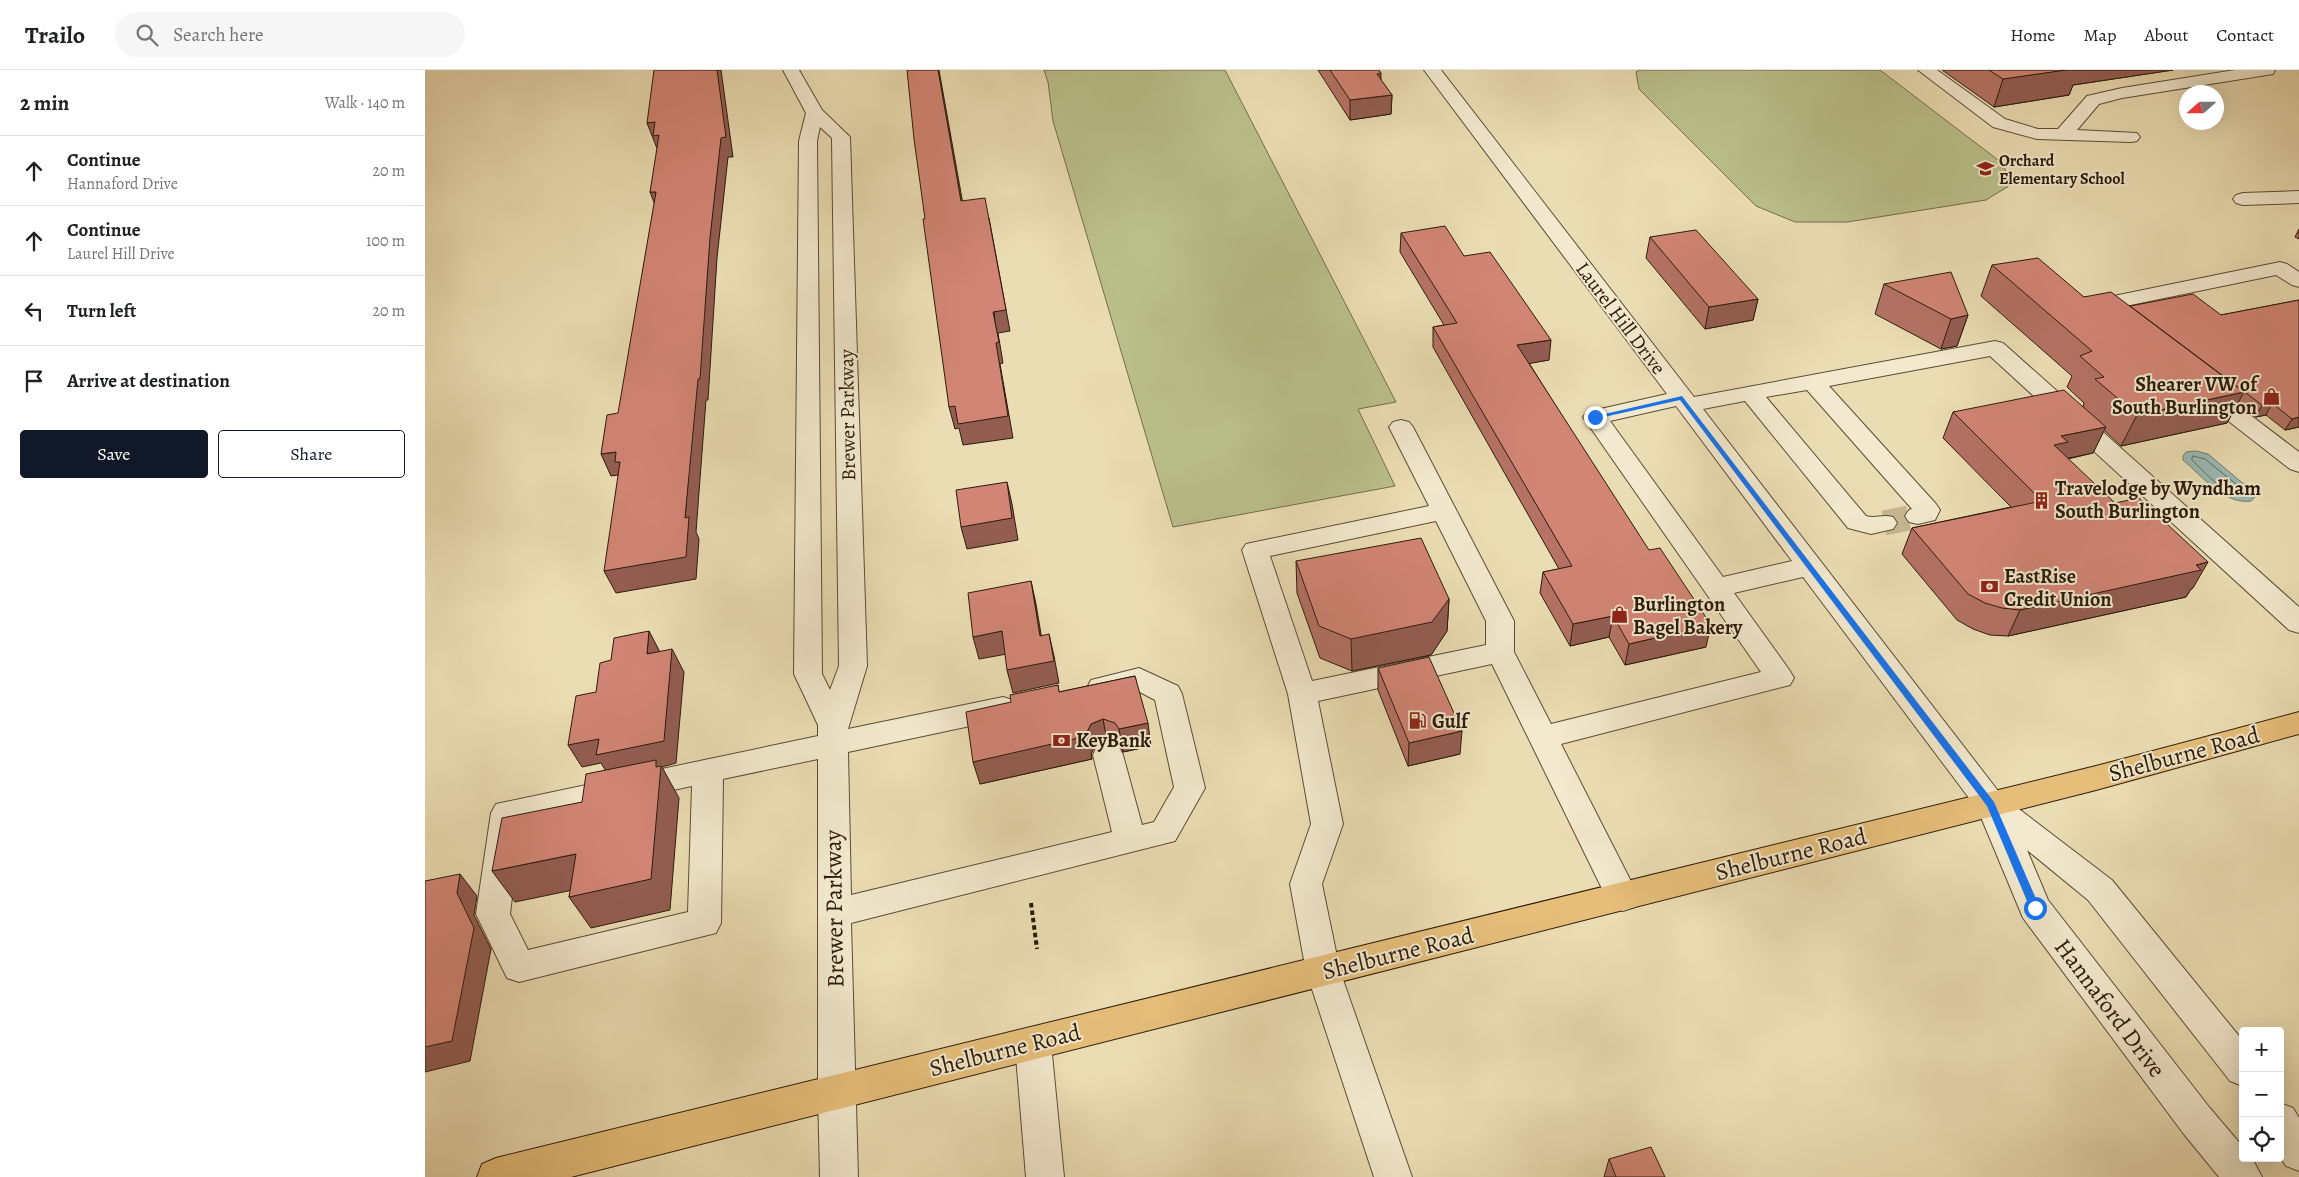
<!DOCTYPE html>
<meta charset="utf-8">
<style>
:root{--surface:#fff;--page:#f6f6f6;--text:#202124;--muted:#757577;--line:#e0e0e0;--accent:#111827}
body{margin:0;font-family:Alegreya,serif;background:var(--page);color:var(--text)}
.controls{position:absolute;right:15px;bottom:15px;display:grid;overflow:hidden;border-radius:5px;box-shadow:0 5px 20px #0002}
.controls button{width:45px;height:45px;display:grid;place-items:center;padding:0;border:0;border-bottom:1px solid var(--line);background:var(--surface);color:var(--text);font:25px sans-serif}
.compass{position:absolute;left:1754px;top:15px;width:45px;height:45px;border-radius:50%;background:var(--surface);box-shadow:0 5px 20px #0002;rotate:249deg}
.stop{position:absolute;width:15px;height:15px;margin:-11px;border:4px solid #1a73e8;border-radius:50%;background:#fff}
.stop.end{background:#1a73e8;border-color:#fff;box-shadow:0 1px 5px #0008}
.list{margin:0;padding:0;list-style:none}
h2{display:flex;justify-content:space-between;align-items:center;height:65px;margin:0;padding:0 20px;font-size:21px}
h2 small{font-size:16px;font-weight:400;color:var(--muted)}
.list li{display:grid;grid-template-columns:32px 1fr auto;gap:15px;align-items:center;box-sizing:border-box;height:70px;padding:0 20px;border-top:1px solid var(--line)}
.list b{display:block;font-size:19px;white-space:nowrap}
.list p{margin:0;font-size:16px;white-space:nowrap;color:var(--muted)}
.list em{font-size:16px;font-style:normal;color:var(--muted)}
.actions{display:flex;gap:10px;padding:15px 20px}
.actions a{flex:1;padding:11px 0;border:1px solid var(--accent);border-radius:5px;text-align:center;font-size:18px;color:var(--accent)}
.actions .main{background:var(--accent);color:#fff}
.icon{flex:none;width:28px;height:28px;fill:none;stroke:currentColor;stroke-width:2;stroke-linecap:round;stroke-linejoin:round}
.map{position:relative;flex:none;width:1874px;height:1107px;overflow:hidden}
header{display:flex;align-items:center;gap:30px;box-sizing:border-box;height:70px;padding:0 25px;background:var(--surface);border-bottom:1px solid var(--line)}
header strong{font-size:24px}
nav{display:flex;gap:28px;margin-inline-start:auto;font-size:18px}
.search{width:350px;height:45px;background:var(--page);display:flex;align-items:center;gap:12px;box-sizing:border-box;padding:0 18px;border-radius:28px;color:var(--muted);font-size:19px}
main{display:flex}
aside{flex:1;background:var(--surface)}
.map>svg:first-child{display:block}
.green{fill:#bac08b;stroke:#736e4a}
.water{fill:#9bbab5;stroke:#6f7a71}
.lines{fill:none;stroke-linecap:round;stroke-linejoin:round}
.shore{stroke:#646a60;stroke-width:1}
.minor-tunnel{stroke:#c5b691;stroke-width:25;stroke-dasharray:25 12;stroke-linecap:butt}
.minor-casing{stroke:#5c4c34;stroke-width:2}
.highway-casing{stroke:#2c1b0a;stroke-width:2}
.path{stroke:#2c1b0a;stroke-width:4;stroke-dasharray:4.5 3;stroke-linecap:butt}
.minor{fill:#f2e9ce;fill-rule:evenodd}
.highway{fill:#e6be7a;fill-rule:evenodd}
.wall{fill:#b57265;stroke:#2c1b0a}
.shaded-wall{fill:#935d52;stroke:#2c1b0a}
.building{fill:#d28575;stroke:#2c1b0a}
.route{fill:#1a73e8}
.labels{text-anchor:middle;stroke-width:4;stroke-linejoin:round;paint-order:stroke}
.far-poi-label{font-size:16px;font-weight:bold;fill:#2c1b0a;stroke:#f2e9ce;text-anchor:start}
.street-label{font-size:20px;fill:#2c1b0a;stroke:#f2e9ce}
.poi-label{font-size:20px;font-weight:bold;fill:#2c1b0a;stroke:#f2e9ce;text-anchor:start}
.near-street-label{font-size:24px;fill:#2c1b0a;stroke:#f2e9ce}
</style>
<header>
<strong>Trailo</strong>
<div class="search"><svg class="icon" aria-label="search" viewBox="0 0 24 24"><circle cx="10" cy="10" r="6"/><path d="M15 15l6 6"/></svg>Search here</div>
<nav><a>Home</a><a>Map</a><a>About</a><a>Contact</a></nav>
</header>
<main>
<aside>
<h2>2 min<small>Walk · 140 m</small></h2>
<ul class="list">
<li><svg class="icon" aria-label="ahead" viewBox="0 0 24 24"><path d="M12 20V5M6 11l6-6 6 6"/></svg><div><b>Continue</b><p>Hannaford Drive</p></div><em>20 m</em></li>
<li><svg class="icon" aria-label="ahead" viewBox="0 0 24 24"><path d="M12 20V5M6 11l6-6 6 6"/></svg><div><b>Continue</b><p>Laurel Hill Drive</p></div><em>100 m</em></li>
<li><svg class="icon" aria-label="left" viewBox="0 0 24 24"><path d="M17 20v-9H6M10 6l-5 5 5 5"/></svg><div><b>Turn left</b></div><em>20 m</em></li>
<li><svg class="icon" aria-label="arrive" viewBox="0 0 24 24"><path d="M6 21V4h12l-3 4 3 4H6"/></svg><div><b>Arrive at destination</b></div></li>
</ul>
<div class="actions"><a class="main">Save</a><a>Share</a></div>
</aside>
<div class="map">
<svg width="1874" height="1107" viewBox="0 0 1874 1107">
<rect width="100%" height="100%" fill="#ebddb3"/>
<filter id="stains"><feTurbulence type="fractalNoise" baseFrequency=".004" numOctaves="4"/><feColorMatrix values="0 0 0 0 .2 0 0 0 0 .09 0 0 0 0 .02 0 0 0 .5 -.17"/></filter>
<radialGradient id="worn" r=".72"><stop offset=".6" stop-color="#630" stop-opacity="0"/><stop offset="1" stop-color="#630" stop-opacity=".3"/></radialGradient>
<g class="green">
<path d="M619 0H800L971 332 933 339 970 416 748 457 628 51 623 12Z"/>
<path d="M1215 0H1455L1577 93 1587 114 1561 130 1422 152H1370L1331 136 1214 19 1211 2Z"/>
</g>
<path class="water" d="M1771 381 1783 384 1827 421 1830 427 1826 431C1800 435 1777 406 1758 390V386L1761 382Z"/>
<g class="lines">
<path class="shore" d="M1768 386 1780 389 1821 422 1822 426C1800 427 1782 404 1767 390Z"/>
<path class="minor-tunnel" d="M1459 453 1493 446"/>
<defs>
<g id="minor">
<path d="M358 0H374L397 40 425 67 442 596 423 659 578 627 588 630 593 638 588 646 578 649 423 682 426 825 687 762 668 685 672 677 683 673 694 677 698 685 717 755 729 752 749 717 730 630 711 620 676 629 666 626 662 618 666 610 714 598 753 616 757 624 780 718 750 771 426 853 433 1107H395L393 1023V689L298 709 296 853 291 863 94 912 82 908 51 844 66 743 71 734 393 666V655L369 604 374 71 381 43ZM395 57 407 68 414 596 405 620 397 604 392 71ZM267 716 263 842 103 880 85 844 96 752Z"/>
<path d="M999 0H1016L1269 327 1570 271 1578 273 1874 537V563L1864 560 1565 286 1404 316 1511 434 1515 440 1510 450 1493 454 1484 452 1480 446 1484 440 1487 439 1382 320 1341 327 1441 446C1450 449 1458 444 1468 447L1472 453 1468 459 1446 464 1423 458 1320 331 1278 339 1577 726 1687 810 1818 971V1016L1805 1011 1663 830 1602 780 1623 830 1784 1037 1818 1077V1088H1827L1837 1107H1794L1758 1063 1598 848 1553 740 1378 507 1309 523 1365 601 1369 608 1365 615 1136 674 1214 827 1210 837 1198 841 1186 837 1067 594 893 631 918 754 897 814 915 901 987 1107H949L881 901 865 814 886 754 863 624 817 480 821 474 1004 436 964 357 968 352 976 350 984 352 988 357 1089 551V582L1126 654 1336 602 1158 347 1162 342 1242 324ZM1251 336 1367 491 1298 507 1185 351ZM1011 451 1061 551V575L887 611 845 486Z"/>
<path d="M1493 0H1512L1580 49 1613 59H1633L1662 26 1697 18 1810 0H1850L1848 4 1842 5 1697 28 1674 34 1652 60 1712 63 1715 67 1712 71 1706 72 1612 69 1568 57Z"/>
<path d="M1874 121V133L1818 135 1811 133 1808 129 1811 125 1818 123Z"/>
<path d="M1855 192 1862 194 1874 202V217L1867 215 1851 205 1686 239 1688 242 1685 247C1673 249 1665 246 1658 236L1661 231 1669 230Z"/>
<path d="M1778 313 1786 315 1874 382V402L1865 399 1770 325 1767 320 1770 315Z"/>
<path d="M608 958 621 962 626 974 639 1107H601L590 974 595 962Z"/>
<path d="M1855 1033 1868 1038 1874 1048V1101L1861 1096 1855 1087Z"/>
</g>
<path id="highway" d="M1874 642V664L1671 720 146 1107H52L57 1094 71 1088 1671 696Z"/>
</defs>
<use href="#minor" class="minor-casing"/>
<use href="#highway" class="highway-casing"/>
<path class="path" d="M606 833 612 879"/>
<use href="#minor" class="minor"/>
<use href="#highway" class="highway"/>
</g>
<g class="wall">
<path d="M893 0H954L956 10 967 25 966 44 925 50Z"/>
<path d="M1517 0H1748L1648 15 1644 25 1569 37Z"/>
<path d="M1874 159V169L1870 167Z"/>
<path d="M976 163 1039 186 1124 290 1104 293 1281 577 1200 595 1184 567 1145 576 1115 523 1118 502 1134 499 1008 277V257L1019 255 975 182Z"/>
<path d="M1225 167 1333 229 1328 250 1280 259 1221 188Z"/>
<path d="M1567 195 1659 227 1705 236 1796 245 1874 230V357L1860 360 1841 345 1831 347 1813 333 1802 353 1696 376 1679 360 1668 383 1643 389 1768 518 1766 519 1761 527 1583 566 1565 565 1548 559 1532 550 1477 484 1487 458 1586 437 1518 368 1528 342 1658 337 1659 333 1642 317 1647 306 1556 226Z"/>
<path d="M1459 214 1543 245 1532 276 1516 279 1450 244Z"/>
<path d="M871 491 1024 529 1022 561 1006 585 927 601 895 588 872 523Z"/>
<path d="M953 598 1035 684 983 696 953 620Z"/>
<path d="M710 606 726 676 698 682 695 675 682 671 670 676 666 684 667 689 555 714 586 632 633 615 634 622Z"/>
<path d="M1184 1089 1240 1107H1179Z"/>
</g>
<g class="shaded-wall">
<path d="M292 0H296L308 87H303L292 188 283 330H281L271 462 274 469 271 509 191 523 179 501 260 448Z"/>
<path d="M513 0H514L541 151 536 131Z"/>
<path d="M1638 0H1748L1648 15 1644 25 1569 37 1578 9Z"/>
<path d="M956 3V22L952 4Z"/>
<path d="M967 25 966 44 925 50V30Z"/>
<path d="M230 52 236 72 235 86 222 53Z"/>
<path d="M225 122H231L233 143Z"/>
<path d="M564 148 585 261 573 263 578 293 575 294 588 368 538 375 534 358 530 359 524 337 571 273Z"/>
<path d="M1333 229 1328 250 1280 259 1284 237Z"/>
<path d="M1543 245 1532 276 1516 279 1526 249Z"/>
<path d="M1126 270 1124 290 1091 296 1092 275Z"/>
<path d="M1819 322 1802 353 1696 376 1712 345Z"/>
<path d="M1847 333 1841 345 1831 347 1837 335Z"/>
<path d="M1874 347V357L1860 360 1867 349Z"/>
<path d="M1681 357 1668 383 1635 390 1629 375 1636 366Z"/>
<path d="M191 382 201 404 186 406 176 384Z"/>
<path d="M582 412 587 434 593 470 542 479 536 457Z"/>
<path d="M1783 492 1768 518 1766 519 1761 527 1583 566 1595 540Z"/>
<path d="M606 511 611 534 620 588 615 566Z"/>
<path d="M1024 529 1022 561 1006 585 927 601 926 569Z"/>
<path d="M1188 546 1184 567 1145 576 1148 554Z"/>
<path d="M1286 555 1281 577 1200 595 1204 574Z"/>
<path d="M224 561 236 584H222Z"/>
<path d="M577 561 582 584 554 589 548 567Z"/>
<path d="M624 564 629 586 634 613 588 623 582 600Z"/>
<path d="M247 579 259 602 251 693 237 697 254 728 245 840 166 858 144 827 185 708 176 693 157 697 143 675Z"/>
<path d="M678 649 682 671 670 676 666 684 667 689 555 714 548 692 662 662 666 654Z"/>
<path d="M723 653 726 676 698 682 694 659Z"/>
<path d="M1037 661 1035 684 983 696 984 673Z"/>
<path d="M151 784 172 815 90 832 67 801Z"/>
<path d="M35 804 52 826 49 845 66 879 45 991 0 1002V977L32 823Z"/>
</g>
<g class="building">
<path d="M229 0H292L301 67 296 68 285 168 275 309H273L260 448 264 447 261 487 179 501 195 392H190L191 382 176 384 182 345 193 343 231 122H225L234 65 228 66 230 52 222 53Z"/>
<path d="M482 0H513L536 131 560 128 581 240 568 242 574 272 571 273 583 346 533 354 530 336 524 337 498 149H500L489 69Z"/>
<path d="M905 0H954L956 3 952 4 967 25 925 30Z"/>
<path d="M1564 0H1641L1578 9Z"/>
<path d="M1020 156 1039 186 1065 182 1126 270 1092 275 1224 480 1235 478 1286 555 1204 574 1188 546 1148 554 1118 502 1147 496 1008 257 1032 253 976 163Z"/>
<path d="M1271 160 1333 229 1284 237 1225 167Z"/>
<path d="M1613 188 1659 227 1686 222 1819 322 1712 345 1670 309 1679 307 1655 286 1667 281 1567 195Z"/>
<path d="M1526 202 1543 245 1526 249 1459 214Z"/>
<path d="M1768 224 1796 245 1874 230V347L1867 349 1847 333 1837 335 1705 236Z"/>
<path d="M1639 320 1681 357 1636 366 1643 372 1629 375 1690 433 1714 428 1783 492 1771 495 1776 500 1595 540 1577 538 1560 533 1543 524 1487 458 1617 431 1528 342Z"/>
<path d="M582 412 587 448 536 457 531 420Z"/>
<path d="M996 468 1024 529 1007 552 926 569 894 556 871 491Z"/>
<path d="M606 511 615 566 624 564 629 591 582 600 577 561 548 567 543 523Z"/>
<path d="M224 561 222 584 247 579 239 671 171 685 174 669 143 675 151 626 171 622 175 593 186 590 189 568Z"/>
<path d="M1004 587 1037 661 984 673 953 598Z"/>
<path d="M710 606 723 653 694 659 690 653 678 649 666 654 662 662V666L548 692 541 642 586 632 585 625 633 615 634 622Z"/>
<path d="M231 690V697L236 696 226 809 144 827 151 784 67 801 77 748 157 732 161 704Z"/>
<path d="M35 804 32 823 49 858 27 971 0 977V811Z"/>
<path d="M1226 1077 1240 1107H1191L1184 1089Z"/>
</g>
<path class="route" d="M1257 326 1569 732 1615 838 1613 841 1610 842 1605 838 1562 736 1255 330 1170 349 1167 347Z"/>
<defs>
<symbol id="school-bare" viewBox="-9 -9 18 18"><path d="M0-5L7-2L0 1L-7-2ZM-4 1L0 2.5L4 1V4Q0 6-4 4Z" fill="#8f2418" stroke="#f2e9ce" stroke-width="2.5" paint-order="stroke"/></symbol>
<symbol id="shop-bare" viewBox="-9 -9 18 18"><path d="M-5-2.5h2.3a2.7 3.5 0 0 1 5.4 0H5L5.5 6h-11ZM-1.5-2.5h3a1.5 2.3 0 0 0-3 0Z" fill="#8f2418" stroke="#f2e9ce" stroke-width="2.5" paint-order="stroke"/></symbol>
<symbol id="building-bare" viewBox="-9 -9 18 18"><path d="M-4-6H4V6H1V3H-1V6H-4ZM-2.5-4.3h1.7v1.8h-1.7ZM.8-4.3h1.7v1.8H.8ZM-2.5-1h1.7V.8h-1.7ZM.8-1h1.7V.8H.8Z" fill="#8f2418" stroke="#f2e9ce" stroke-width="2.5" paint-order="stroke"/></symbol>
<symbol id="bank-bare" viewBox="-9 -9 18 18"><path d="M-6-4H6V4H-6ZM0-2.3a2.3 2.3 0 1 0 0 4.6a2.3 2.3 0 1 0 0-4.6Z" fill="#8f2418" stroke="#f2e9ce" stroke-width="2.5" paint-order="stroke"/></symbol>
<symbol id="fuel-bare" viewBox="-9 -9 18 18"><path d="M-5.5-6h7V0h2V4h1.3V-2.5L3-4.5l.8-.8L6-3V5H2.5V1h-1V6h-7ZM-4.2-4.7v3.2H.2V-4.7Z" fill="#8f2418" stroke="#f2e9ce" stroke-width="2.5" paint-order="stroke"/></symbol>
</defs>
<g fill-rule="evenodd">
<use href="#school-bare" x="1548" y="86" width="25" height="25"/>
<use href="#shop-bare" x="1834" y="314" width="25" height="25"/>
<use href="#building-bare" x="1604" y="418" width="25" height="25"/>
<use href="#bank-bare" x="1552" y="504" width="25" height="25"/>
<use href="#shop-bare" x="1182" y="532" width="25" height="25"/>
<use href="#fuel-bare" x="980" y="638" width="25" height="25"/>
<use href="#bank-bare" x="624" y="658" width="25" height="25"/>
</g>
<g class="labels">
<g class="far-poi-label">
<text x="1574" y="96">Orchard<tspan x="1574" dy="18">Elementary School</tspan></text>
</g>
<g class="street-label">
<text transform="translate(1196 248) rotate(53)" y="7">Laurel Hill Drive</text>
<text transform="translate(422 345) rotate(-91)" y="7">Brewer Parkway</text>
</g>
<g class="poi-label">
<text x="1832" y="321" text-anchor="end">Shearer VW of<tspan x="1832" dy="23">South Burlington</tspan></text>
<text x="1630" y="425">Travelodge by Wyndham<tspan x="1630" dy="23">South Burlington</tspan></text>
<text x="1579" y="513">EastRise<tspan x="1579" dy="23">Credit Union</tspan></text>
<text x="1208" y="541">Burlington<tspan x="1208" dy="23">Bagel Bakery</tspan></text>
<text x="1007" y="658">Gulf</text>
<text x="651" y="677">KeyBank</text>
</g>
<g class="near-street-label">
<text transform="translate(1759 684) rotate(-15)" y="8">Shelburne Road</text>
<text transform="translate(1366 784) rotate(-14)" y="8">Shelburne Road</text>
<text transform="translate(409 839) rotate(-91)" y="8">Brewer Parkway</text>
<text transform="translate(973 883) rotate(-14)" y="8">Shelburne Road</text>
<text transform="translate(1685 938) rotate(53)" y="8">Hannaford Drive</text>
<text transform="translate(580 980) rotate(-14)" y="8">Shelburne Road</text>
</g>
</g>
<rect width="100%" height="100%" filter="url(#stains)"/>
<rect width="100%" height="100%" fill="url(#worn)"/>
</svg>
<div class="controls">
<button>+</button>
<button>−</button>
<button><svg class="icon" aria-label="locate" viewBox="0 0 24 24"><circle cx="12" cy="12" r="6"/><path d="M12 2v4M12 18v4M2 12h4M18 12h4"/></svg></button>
</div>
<svg class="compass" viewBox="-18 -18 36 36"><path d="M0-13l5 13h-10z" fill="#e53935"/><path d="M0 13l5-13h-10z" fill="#757577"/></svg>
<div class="stop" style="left:1610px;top:838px"></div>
<div class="stop end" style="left:1170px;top:347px"></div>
</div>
</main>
